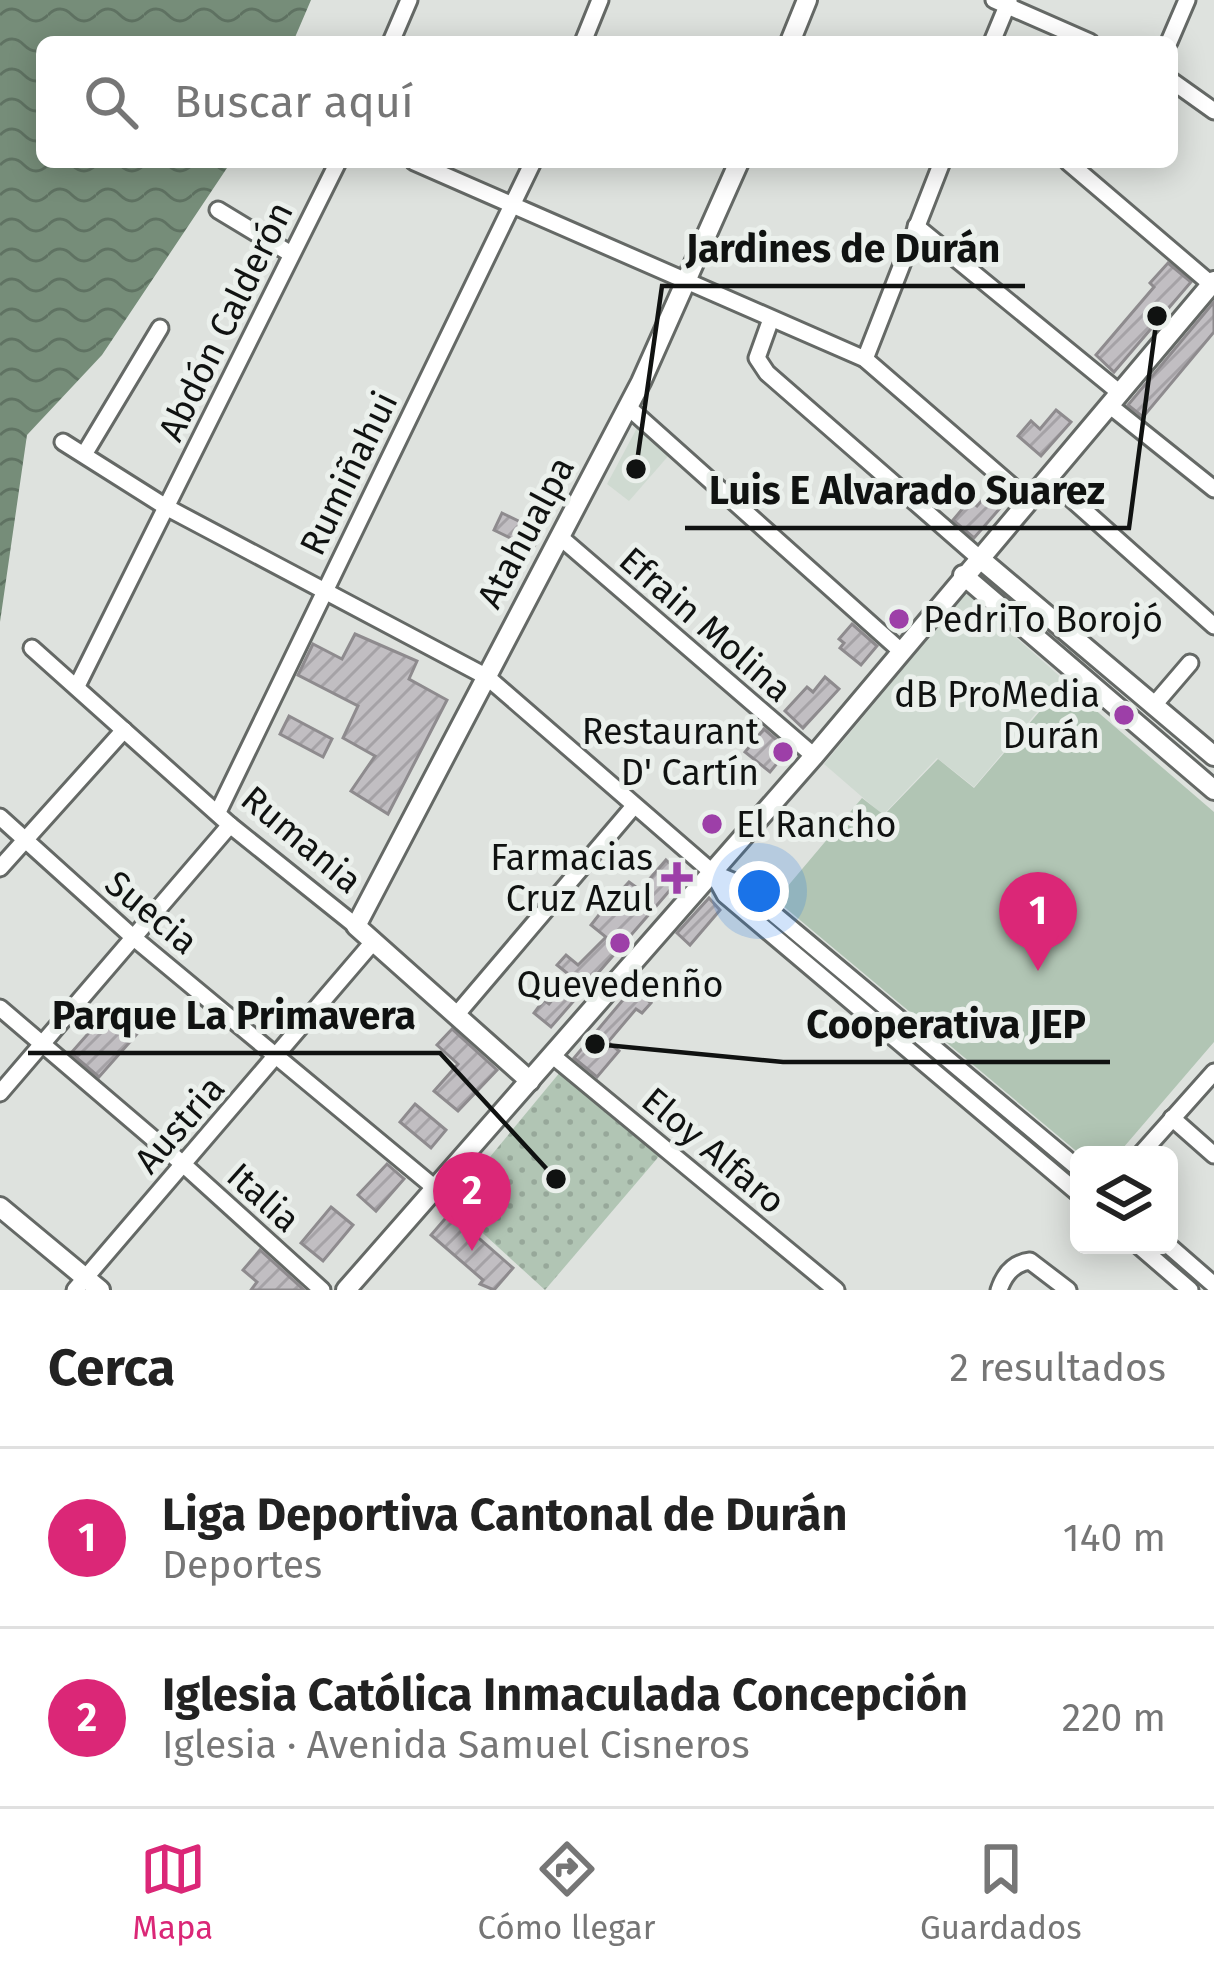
<!DOCTYPE html>
<html lang="es">
<meta charset="utf-8">
<style>
:root{--surface:#fff;--page:#f2f2f2;--text:#222;--muted:#767676;--line:#e0e0e0;--accent:#db2777}
body{margin:0;font-family:"Fira Sans",sans-serif;background:var(--page);color:var(--text)}
.controls{position:absolute;right:36px;bottom:36px;display:grid;overflow:hidden;border-radius:18px;box-shadow:0 6px 30px #0003}
.controls button{width:108px;height:108px;display:grid;place-items:center;padding:0;border:0;border-bottom:3px solid var(--line);background:var(--surface);color:var(--text);font:60px sans-serif}
.you{position:absolute;left:759px;top:891px;width:42px;height:42px;margin:-30px;border:9px solid #fff;border-radius:50%;background:#1a73e8;box-shadow:0 0 0 18px #1a73e833}
.badge{display:grid;place-items:center;width:78px;height:78px;border-radius:50%;background:var(--accent);color:#fff;font-size:39px;font-weight:700}
.pin{position:absolute;translate:-50% -99px;filter:drop-shadow(0 3px 6px #0008)}
.pin::after{content:'';position:absolute;top:63px;width:42px;height:36px;background:inherit;clip-path:polygon(0 0,100% 0,50% 100%)}
.list{margin:0;padding:0;list-style:none}
h2{display:flex;justify-content:space-between;align-items:center;height:156px;margin:0;padding:0 48px;font-size:51px}
h2 small{font-size:39px;font-weight:400;color:var(--muted)}
.list li{display:grid;grid-template-columns:78px 1fr auto;gap:36px;align-items:center;box-sizing:border-box;height:180px;padding:0 48px;border-top:3px solid var(--line)}
.list b{display:block;font-size:45px;white-space:nowrap}
.list p{margin:0;font-size:39px;white-space:nowrap;color:var(--muted)}
.list em{font-size:39px;font-style:normal;color:var(--muted)}
.icon{flex:none;width:66px;height:66px;fill:none;stroke:currentColor;stroke-width:2;stroke-linecap:round;stroke-linejoin:round}
.map{position:relative;flex:none;width:1214px;height:1290px;overflow:hidden}
.search{position:absolute;background:var(--surface);box-shadow:0 6px 30px #0003;left:36px;right:36px;top:36px;height:132px;display:flex;align-items:center;gap:30px;box-sizing:border-box;padding:0 42px;border-radius:18px;color:var(--muted);font-size:45px}
.sheet{height:516px;background:var(--surface)}
nav{display:flex;justify-content:space-around;align-items:center;box-sizing:border-box;height:168px;border-top:3px solid var(--line);background:var(--surface);font-size:33px;color:var(--muted)}
nav a{display:grid;justify-items:center;gap:6px}
nav .on{color:var(--accent)}
.map>svg:first-child{display:block}
.built{fill:#cfdad1}
.grass{fill:url(#grass-dots)}
.garden{fill:#b1c5b4}
.water{fill:url(#water-waves)}
.building{fill:url(#building-hatch);stroke:#8e8b8e;stroke-width:3}
.lines{fill:none;stroke-linecap:round;stroke-linejoin:round}
.minor-casing{stroke:#656966;stroke-width:21}
.tertiary-casing{stroke:#656966;stroke-width:24}
.minor{stroke:#fff;stroke-width:15}
.tertiary{stroke:#fff;stroke-width:18}
.poi-dot{fill:#9d3fa8;stroke:#ebf0ec;stroke-width:4.5}
.labels{text-anchor:middle;stroke-width:10;stroke-linejoin:round;paint-order:stroke}
.street-label{font-size:36px;fill:#101211;stroke:#ebf0ec}
.poi-label{font-size:36px;fill:#101211;stroke:#ebf0ec;text-anchor:end}
.leader{fill:none;stroke:#101211;stroke-width:4.5}
.callout-dot{fill:#101211;stroke:#ebf0ec;stroke-width:4.5}
.callout-label{font-size:39px;text-anchor:middle;font-weight:bold;fill:#101211;stroke:#ebf0ec;stroke-width:10;stroke-linejoin:round;paint-order:stroke}
</style>
<div class="map">
<svg width="1214" height="1290" viewBox="0 0 1214 1290">
<defs>
<pattern id="grass-dots" width="8" height="8" patternUnits="userSpaceOnUse" patternTransform="scale(3)"><rect width="8" height="8" fill="#b1c5b4"/><path d="M2 2h.1M6 6h.1" fill="none" stroke="#97a89a" stroke-width="1.8" stroke-linecap="round"/></pattern>
<pattern id="water-waves" width="16" height="10" patternUnits="userSpaceOnUse" patternTransform="scale(3)"><rect width="16" height="10" fill="#768d79"/><path d="M0 5q4-4 8 0t8 0" fill="none" stroke="#5f7262"/></pattern>
<pattern id="building-hatch" width="6" height="6" patternUnits="userSpaceOnUse" patternTransform="scale(3)"><rect width="6" height="6" fill="#c1bec2"/><path d="M-1 1l2-2M0 6l6-6M5 7l2-2" fill="none" stroke="#a5a2a6"/></pattern>
</defs>
<rect width="100%" height="100%" fill="#dee2de"/>
<g class="built">
<path d="M637 428 670 454 629 501 607 484Z"/>
<path d="M966 593 1064 680 974 787 937 758 883 815 824 764Z"/>
</g>
<path class="grass" d="M561 1071 661 1154 545 1290 451 1204Z"/>
<path class="garden" d="M1064 683 1214 812V1042L1117 1155H1081L776 900 862 798 884 815 938 759 974 788Z"/>
<path class="water" d="M0 0H311L293 42H42V162H231L102 355 27 435 0 622Z"/>
<g class="building">
<path d="M1168 263 1191 282 1114 372 1096 355 1154 287 1150 283Z"/>
<path d="M1214 302V332L1143 417 1128 405Z"/>
<path d="M1056 410 1071 422 1041 456 1018 436 1031 421 1040 429Z"/>
<path d="M994 487 1008 499 974 538 953 520 970 500 977 506Z"/>
<path d="M502 513 541 532 533 549 494 530Z"/>
<path d="M852 624 877 646 861 665 840 648 844 643 839 639Z"/>
<path d="M355 634 417 661 409 679 447 700 388 814 351 791 375 756 343 738 358 706 298 675 313 644 342 659Z"/>
<path d="M825 677 839 689 803 728 785 711 807 687 813 692Z"/>
<path d="M289 716 332 739 323 757 280 734Z"/>
<path d="M764 729 788 750 770 772 745 752Z"/>
<path d="M666 860 683 875 658 904 551 1027 534 1013 544 1000 549 1004 572 977 557 965 566 955 578 965 606 937 591 925 602 911 629 882 640 890Z"/>
<path d="M709 898 720 910 690 945 677 933Z"/>
<path d="M633 988 651 1003 642 1013 636 1009 608 1042 619 1051 597 1077 574 1058Z"/>
<path d="M109 1010 137 1034 99 1077 71 1053Z"/>
<path d="M452 1029 497 1070 458 1111 434 1091 458 1064 437 1045Z"/>
<path d="M415 1104 446 1130 431 1148 400 1122Z"/>
<path d="M387 1164 404 1179 376 1211 358 1195Z"/>
<path d="M331 1207 353 1225 323 1261 301 1243Z"/>
<path d="M450 1213 513 1268 494 1290 480 1284 483 1280 431 1235Z"/>
<path d="M260 1250 304 1290H251L257 1282 243 1270Z"/>
</g>
<g class="lines">
<defs>
<g id="minor">
<path d="M994 0 1090 42"/>
<path d="M391 42 409 0"/>
<path d="M583 42 600 0"/>
<path d="M992 42 1009 1"/>
<path d="M1169 42 1187 0"/>
<path d="M1172 81 1214 111"/>
<path d="M414 162 865 359 1028 500"/>
<path d="M1068 162 1211 284"/>
<path d="M218 210 291 254"/>
<path d="M916 226 1120 393"/>
<path d="M771 319 757 358 767 373 978 557"/>
<path d="M865 359 942 162"/>
<path d="M1109 405 1214 489"/>
<path d="M628 407 902 652"/>
<path d="M63 442 166 507 487 677 713 873 737 883 1079 1169"/>
<path d="M85 453 160 328"/>
<path d="M1048 478 1214 626"/>
<path d="M560 537 814 756"/>
<path d="M32 648 230 825 356 926"/>
<path d="M77 686 338 162"/>
<path d="M1154 705 1190 663"/>
<path d="M218 812 533 162"/>
<path d="M0 817 134 938 435 1188"/>
<path d="M0 868 124 730"/>
<path d="M713 873 725 895 1079 1194"/>
<path d="M0 1008 184 1165 322 1290"/>
<path d="M457 1014 634 806"/>
<path d="M553 1056 836 1290"/>
<path d="M0 1093 230 825"/>
<path d="M1172 1118 1214 1155"/>
<path d="M1140 1155 1214 1072"/>
<path d="M1138 1245 1190 1290"/>
<path d="M1168 1245 1214 1285"/>
<path d="M75 1290 373 942"/>
<path d="M999 1290C1004 1275 1013 1263 1030 1261L1068 1290"/>
</g>
<g id="tertiary">
<path d="M790 42 807 0"/>
<path d="M978 557 1214 756"/>
<path d="M963 575 1214 790"/>
<path d="M530 1081 356 926 641 382 739 162"/>
<path d="M0 1207 100 1290"/>
<path d="M346 1290 814 756 1214 281"/>
</g>
</defs>
<use href="#minor" class="minor-casing"/>
<use href="#tertiary" class="tertiary-casing"/>
<use href="#minor" class="minor"/>
<use href="#tertiary" class="tertiary"/>
</g>
<g class="poi-dot">
<circle cx="899" cy="619" r="12"/>
<circle cx="1124" cy="715" r="12"/>
<circle cx="783" cy="752" r="12"/>
<circle cx="712" cy="824" r="12"/>
<path d="M671 860h12v12h12v12h-12v12h-12v-12h-12v-12h12z"/>
<circle cx="620" cy="943" r="12"/>
</g>
<g class="labels">
<g class="street-label">
<text transform="translate(225 321) rotate(-64)" y="13">Abdón Calderón</text>
<text transform="translate(348 473) rotate(-64)" y="13">Rumiñahui</text>
<text transform="translate(525 532) rotate(-62)" y="13">Atahualpa</text>
<text transform="translate(706 624) rotate(41)" y="13">Efrain Molina</text>
<text transform="translate(302 839) rotate(40)" y="13">Rumania</text>
<text transform="translate(152 912) rotate(40)" y="13">Suecia</text>
<text transform="translate(179 1124) rotate(-49)" y="13">Austria</text>
<text transform="translate(714 1150) rotate(40)" y="13">Eloy Alfaro</text>
<text transform="translate(264 1197) rotate(42)" y="13">Italia</text>
</g>
<g class="poi-label">
<text x="923" y="632" text-anchor="start">PedriTo Borojó</text>
<text x="1100" y="707">dB ProMedia<tspan x="1100" dy="41">Durán</tspan></text>
<text x="759" y="744">Restaurant<tspan x="759" dy="41">D' Cartín</tspan></text>
<text x="736" y="837" text-anchor="start">El Rancho</text>
<text x="653" y="870">Farmacias<tspan x="653" dy="41">Cruz Azul</tspan></text>
<text x="620" y="997" text-anchor="middle">Quevedenño</text>
</g>
</g>
<path class="leader" d="M636 469L662 286H1025M1157 316L1129 528H685M556 1179L440 1053H28M595 1044L783 1062H1110"/>
<g class="callout-dot">
<circle cx="636" cy="469" r="12"/>
<circle cx="1157" cy="316" r="12"/>
<circle cx="556" cy="1179" r="12"/>
<circle cx="595" cy="1044" r="12"/>
</g>
<g class="callout-label">
<text x="843" y="262">Jardines de Durán</text>
<text x="907" y="504">Luis E Alvarado Suarez</text>
<text x="234" y="1029">Parque La Primavera</text>
<text x="946" y="1038">Cooperativa JEP</text>
</g>
</svg>
<div class="controls">
<button><svg class="icon" aria-label="layers" viewBox="0 0 24 24"><path d="M12 4l9 5-9 5-9-5zM3 14l9 5 9-5"/></svg></button>
</div>
<div class="you"></div>
<div class="pin badge" style="left:1038px;top:971px">1</div>
<div class="pin badge" style="left:472px;top:1251px">2</div>
<div class="search"><svg class="icon" aria-label="search" viewBox="0 0 24 24"><circle cx="10" cy="10" r="6"/><path d="M15 15l6 6"/></svg>Buscar aquí</div>
</div>
<section class="sheet">
<h2>Cerca<small>2 resultados</small></h2>
<ul class="list">
<li><span class="badge">1</span><div><b>Liga Deportiva Cantonal de Durán</b><p>Deportes</p></div><em>140 m</em></li>
<li><span class="badge">2</span><div><b>Iglesia Católica Inmaculada Concepción</b><p>Iglesia · Avenida Samuel Cisneros</p></div><em>220 m</em></li>
</ul>
</section>
<nav>
<a class="on"><svg class="icon" aria-label="map" viewBox="0 0 24 24"><path d="M3 6l6-2 6 2 6-2v14l-6 2-6-2-6 2zM9 4v14M15 6v14"/></svg>Mapa</a>
<a><svg class="icon" aria-label="directions" viewBox="0 0 24 24"><path d="M12 3l9 9-9 9-9-9zM9 14v-3h6M13 9l2 2-2 2"/></svg>Cómo llegar</a>
<a><svg class="icon" aria-label="saved" viewBox="0 0 24 24"><path d="M7 4h10v16l-5-4-5 4z"/></svg>Guardados</a>
</nav>
